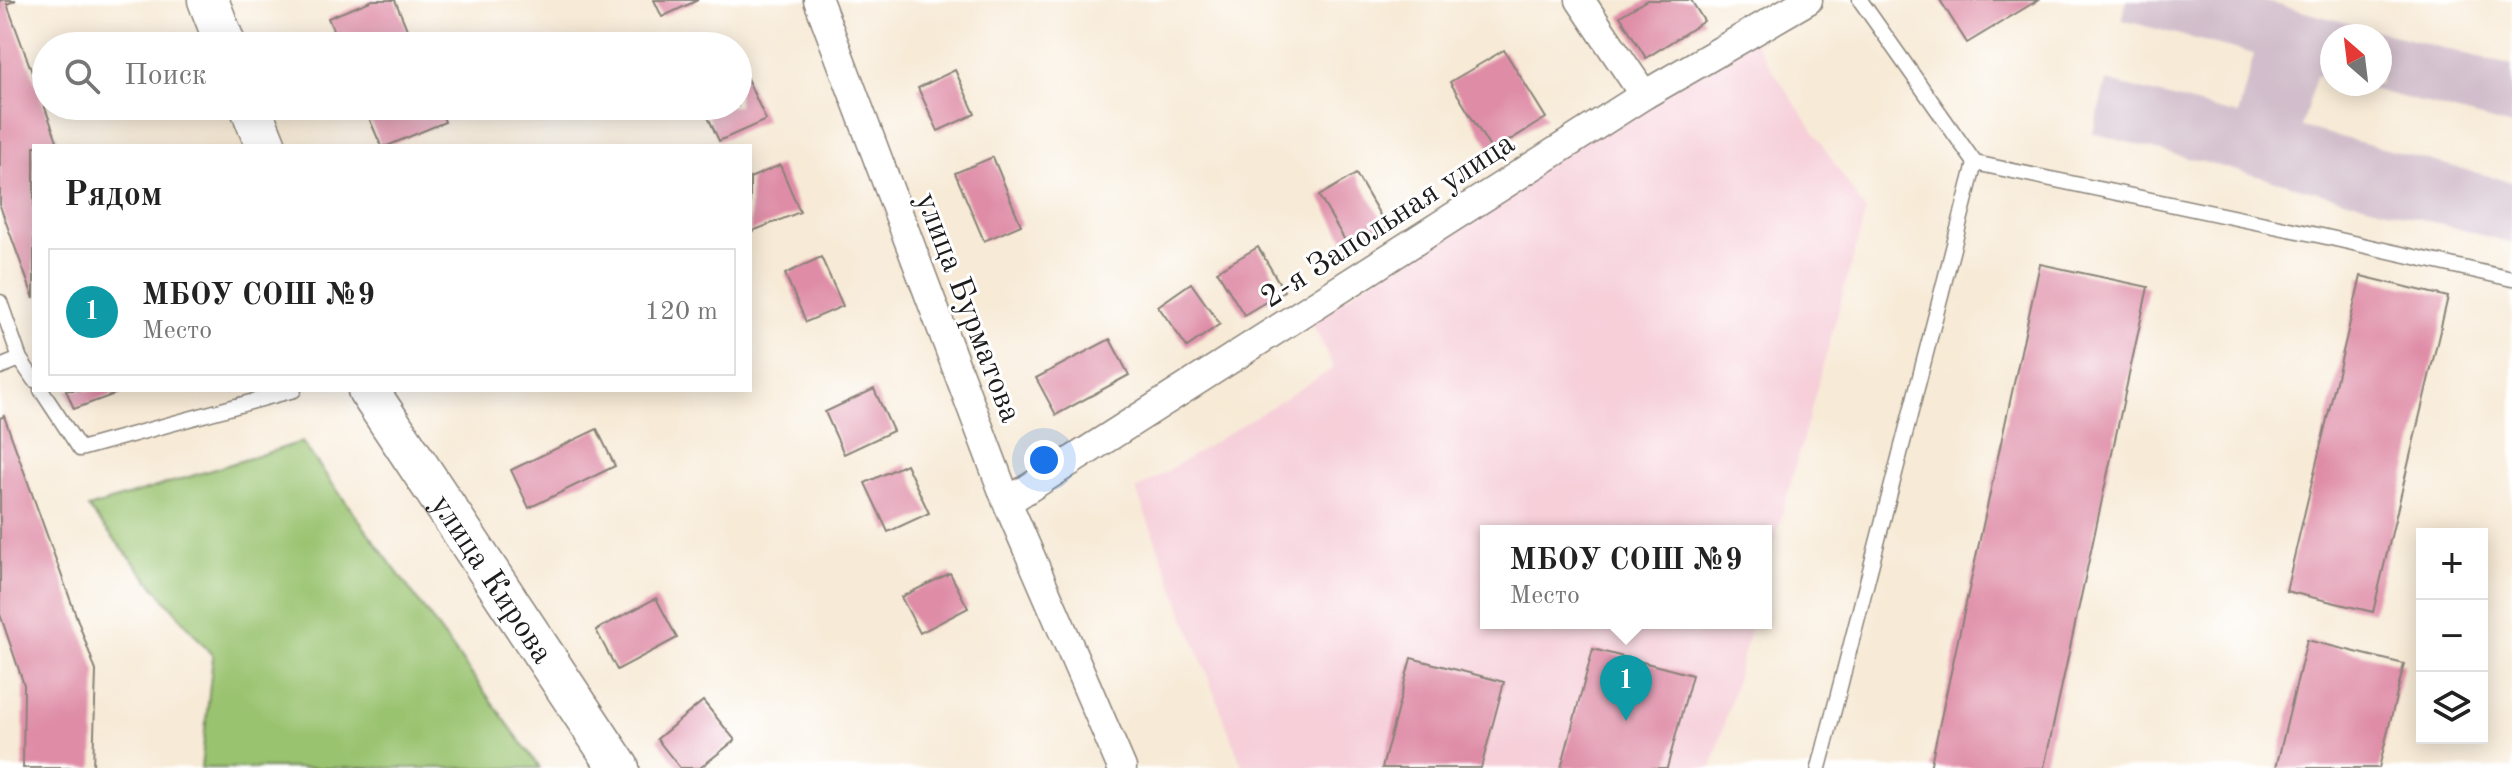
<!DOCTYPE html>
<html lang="ru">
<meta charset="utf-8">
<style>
:root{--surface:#fff;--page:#f6f6f6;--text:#222;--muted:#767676;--line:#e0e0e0;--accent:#b5179e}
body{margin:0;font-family:"Old Standard TT",serif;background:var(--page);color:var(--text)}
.controls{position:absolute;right:24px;bottom:24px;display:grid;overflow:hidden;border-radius:0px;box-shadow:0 4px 20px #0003}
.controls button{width:72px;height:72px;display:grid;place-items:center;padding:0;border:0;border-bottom:2px solid var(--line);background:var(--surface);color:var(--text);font:40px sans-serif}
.compass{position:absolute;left:2320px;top:24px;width:72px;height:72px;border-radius:50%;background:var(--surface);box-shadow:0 4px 20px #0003;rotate:332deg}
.you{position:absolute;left:1044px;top:460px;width:28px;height:28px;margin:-20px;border:6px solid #fff;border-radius:50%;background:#1a73e8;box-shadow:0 0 0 12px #1a73e833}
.badge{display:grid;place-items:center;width:52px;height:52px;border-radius:50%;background:var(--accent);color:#fff;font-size:26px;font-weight:700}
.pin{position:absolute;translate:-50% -66px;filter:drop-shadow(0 2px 4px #0008)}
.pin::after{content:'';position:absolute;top:42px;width:28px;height:24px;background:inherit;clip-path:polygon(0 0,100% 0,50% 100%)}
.popup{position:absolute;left:1480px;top:525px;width:292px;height:104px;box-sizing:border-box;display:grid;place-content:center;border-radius:0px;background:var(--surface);filter:drop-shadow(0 2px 6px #0005);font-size:26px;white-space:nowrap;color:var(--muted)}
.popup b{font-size:30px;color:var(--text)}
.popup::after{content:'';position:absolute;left:50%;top:100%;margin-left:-16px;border:16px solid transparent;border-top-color:var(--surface)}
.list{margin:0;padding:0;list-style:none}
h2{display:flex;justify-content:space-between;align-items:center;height:104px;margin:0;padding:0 32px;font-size:34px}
h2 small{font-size:26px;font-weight:400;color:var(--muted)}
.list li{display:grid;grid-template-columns:52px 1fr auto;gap:24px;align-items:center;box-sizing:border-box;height:128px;margin:0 16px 16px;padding:0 16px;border:2px solid var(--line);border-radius:0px}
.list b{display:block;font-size:30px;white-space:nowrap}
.list p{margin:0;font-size:26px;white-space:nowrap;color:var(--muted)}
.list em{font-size:26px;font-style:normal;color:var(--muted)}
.icon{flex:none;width:44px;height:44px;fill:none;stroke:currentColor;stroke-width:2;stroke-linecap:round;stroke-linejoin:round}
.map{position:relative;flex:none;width:2512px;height:768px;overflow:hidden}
.search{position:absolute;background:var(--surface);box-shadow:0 4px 20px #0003;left:32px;top:32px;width:720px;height:88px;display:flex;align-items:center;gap:20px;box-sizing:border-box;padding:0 28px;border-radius:44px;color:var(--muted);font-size:30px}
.panel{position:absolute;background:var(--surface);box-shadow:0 4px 20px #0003;left:32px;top:144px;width:720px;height:248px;border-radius:0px}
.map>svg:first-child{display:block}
.built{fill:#f6cfd9}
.industrial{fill:#d1bdcb}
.green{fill:#9ac36f;stroke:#5b7046;stroke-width:2}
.building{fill:#df8da7}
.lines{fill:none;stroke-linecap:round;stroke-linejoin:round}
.service-casing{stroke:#8a8379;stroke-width:17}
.minor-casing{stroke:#8a8379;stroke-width:31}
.secondary-casing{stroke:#8a8379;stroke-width:43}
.service{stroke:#fff;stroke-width:14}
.minor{stroke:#fff;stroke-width:28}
.secondary{stroke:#fff;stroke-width:40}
.labels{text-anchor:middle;stroke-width:6;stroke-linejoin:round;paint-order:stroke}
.street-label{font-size:32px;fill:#1c1c1c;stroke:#fff}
</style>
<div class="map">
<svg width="2512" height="768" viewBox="0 0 2512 768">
<rect width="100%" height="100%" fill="#fff"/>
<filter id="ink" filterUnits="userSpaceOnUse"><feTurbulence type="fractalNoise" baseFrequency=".0125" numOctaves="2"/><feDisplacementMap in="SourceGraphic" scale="16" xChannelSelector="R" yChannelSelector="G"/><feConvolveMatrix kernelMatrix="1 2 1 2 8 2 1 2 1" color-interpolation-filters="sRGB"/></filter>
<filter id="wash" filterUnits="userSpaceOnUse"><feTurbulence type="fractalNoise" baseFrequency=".006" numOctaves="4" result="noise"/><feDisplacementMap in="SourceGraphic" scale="32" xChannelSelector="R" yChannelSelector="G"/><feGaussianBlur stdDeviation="1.8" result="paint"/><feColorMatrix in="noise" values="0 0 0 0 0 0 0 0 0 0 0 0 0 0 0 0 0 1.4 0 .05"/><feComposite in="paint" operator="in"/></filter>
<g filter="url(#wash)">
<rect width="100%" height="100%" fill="#f7ead6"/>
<path class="built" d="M1746 29 1866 211 1766 572V531H1486V623H1752L1712 768H1243L1136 490 1334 368 1311 321Z"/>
<path class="industrial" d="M2127 0H2259L2512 66V126L2351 84H2380V36H2332V79L2316 75 2302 127 2512 182V243L2093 133 2106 81 2238 115 2254 54 2122 20Z"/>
<path class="green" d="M302 442 540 768H201L213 656 88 508Z"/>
<g id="blocks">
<g class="building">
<path d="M0 0H16L7 4 59 146H34V299L0 206Z"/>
<path d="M373 0H395L414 46H340L328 18Z"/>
<path d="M654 0H698L662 17Z"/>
<path d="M1647 0H1691L1704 21 1646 58 1620 16Z"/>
<path d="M1940 0H2038L1967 43Z"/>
<path d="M1504 50 1546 118 1492 151 1450 82Z"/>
<path d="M738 59 766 120 719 141 703 106H738Z"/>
<path d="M955 70 975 114 938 131 918 88Z"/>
<path d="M364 106H439L445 122 387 146H381Z"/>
<path d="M993 157 1021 225 984 241 955 173Z"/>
<path d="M780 165 800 212 750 232V178Z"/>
<path d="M1356 174 1387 227 1350 249 1319 196Z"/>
<path d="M1258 247 1284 291 1244 315 1217 271Z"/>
<path d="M821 257 843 306 806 322 785 274Z"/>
<path d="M2040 264 2148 287 2044 768H1930Z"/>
<path d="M2361 276 2448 297 2373 612 2286 591Z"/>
<path d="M1191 283 1220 324 1187 347 1158 306Z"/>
<path d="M1110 339 1129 375 1056 415 1036 378Z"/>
<path d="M874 389 893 431 844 454 825 412Z"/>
<path d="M66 390H126L74 409Z"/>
<path d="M4 416 96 671 93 768H23L24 685 0 614V418Z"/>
<path d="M597 429 615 466 529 508 511 470Z"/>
<path d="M906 464 929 513 888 532 865 483Z"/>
<path d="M950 573 968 608 920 633 901 597Z"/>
<path d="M656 598 677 638 617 670 596 630Z"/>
<path d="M2307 640 2404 664 2379 768H2276Z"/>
<path d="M1593 649 1692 675 1667 768H1561Z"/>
<path d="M1411 658 1504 682 1481 768H1382Z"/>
<path d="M703 701 735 740 700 768H680L657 739Z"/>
</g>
</g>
</g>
<g filter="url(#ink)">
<use href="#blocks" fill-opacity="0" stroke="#8a8379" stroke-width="2"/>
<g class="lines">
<defs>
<g id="service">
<path d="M1975 163 2322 236 2512 279"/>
<path d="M0 302 20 359 34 380"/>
<path d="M0 367 20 359"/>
<path d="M41 390 80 449 294 390"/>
<path d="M1819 768 1975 163 1860 0"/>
</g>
<g id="minor">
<path d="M818 0 1007 502 1122 768"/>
<path d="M1580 0 1644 95"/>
<path d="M1007 502 1644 95 1808 0"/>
</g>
<g id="secondary">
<path d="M208 0 226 46"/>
<path d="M250 106 266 146"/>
<path id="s1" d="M368 390 619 768"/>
</g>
</defs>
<use href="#service" class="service-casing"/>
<use href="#minor" class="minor-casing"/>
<use href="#secondary" class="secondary-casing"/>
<use href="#service" class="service"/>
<use href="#minor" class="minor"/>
<use href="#secondary" class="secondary"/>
</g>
</g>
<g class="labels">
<g class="street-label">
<text transform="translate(1387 219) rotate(-33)" y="11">2-я Запольная улица</text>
<text transform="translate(970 307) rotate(69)" y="11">улица Бурматова</text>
<text dy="11" stroke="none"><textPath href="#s1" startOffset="226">улица Кирова</textPath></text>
</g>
</g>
</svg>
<div class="controls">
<button>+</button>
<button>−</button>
<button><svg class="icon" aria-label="layers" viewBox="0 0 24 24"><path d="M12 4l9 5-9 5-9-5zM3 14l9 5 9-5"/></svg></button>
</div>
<svg class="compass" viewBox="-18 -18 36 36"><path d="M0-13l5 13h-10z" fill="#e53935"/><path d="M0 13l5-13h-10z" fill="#767676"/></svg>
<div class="you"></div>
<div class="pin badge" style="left:1626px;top:721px;background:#0f9aa8">1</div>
<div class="popup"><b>МБОУ СОШ №9</b>Место</div>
<div class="search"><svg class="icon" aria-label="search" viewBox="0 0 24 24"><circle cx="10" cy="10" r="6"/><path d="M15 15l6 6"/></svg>Поиск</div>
<section class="panel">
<h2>Рядом<small></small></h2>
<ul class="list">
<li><span class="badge" style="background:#0f9aa8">1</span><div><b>МБОУ СОШ №9</b><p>Место</p></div><em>120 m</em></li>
</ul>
</section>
</div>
